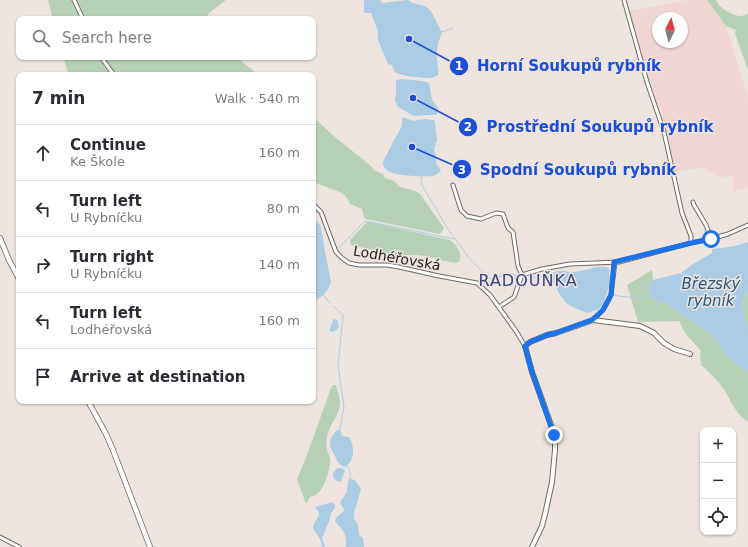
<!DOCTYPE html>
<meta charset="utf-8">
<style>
:root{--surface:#fff;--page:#f2f2f3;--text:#2b2b33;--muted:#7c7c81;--line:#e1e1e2}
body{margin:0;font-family:"DejaVu Sans",sans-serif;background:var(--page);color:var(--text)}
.controls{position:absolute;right:12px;bottom:12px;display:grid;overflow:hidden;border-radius:8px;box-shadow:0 1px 3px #0004}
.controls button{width:36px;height:36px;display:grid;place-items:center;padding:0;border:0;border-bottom:1px solid var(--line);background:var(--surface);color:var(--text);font:20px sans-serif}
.compass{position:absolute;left:652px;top:12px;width:36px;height:36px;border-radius:50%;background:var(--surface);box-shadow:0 1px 3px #0004;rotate:6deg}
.stop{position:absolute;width:12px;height:12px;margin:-9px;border:3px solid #1a73e8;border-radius:50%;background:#fff}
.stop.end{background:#1a73e8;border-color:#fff;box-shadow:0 1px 4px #0008}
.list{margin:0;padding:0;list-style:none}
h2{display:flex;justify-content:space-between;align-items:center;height:52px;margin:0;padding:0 16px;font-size:17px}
h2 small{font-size:13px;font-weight:400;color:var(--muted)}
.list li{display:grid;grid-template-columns:26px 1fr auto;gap:12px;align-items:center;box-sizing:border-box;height:56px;padding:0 16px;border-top:1px solid var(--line)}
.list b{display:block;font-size:15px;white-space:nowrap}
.list p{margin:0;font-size:13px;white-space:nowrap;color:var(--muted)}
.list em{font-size:13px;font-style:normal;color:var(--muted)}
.icon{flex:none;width:22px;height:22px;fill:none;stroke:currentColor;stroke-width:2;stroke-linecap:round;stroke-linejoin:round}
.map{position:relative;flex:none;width:748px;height:547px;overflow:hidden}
.search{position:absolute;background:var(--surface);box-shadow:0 1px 3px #0004;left:16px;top:16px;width:300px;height:44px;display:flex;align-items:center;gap:10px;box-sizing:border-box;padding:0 14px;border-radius:8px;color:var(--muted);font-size:15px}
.panel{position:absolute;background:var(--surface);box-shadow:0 1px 3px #0004;left:16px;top:72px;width:300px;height:332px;border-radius:8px}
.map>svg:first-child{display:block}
.industrial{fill:#f0d5d4;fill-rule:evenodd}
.green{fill:#b7d1b7}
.water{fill:#aacce4}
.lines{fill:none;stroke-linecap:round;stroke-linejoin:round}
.stream{stroke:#aacce4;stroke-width:1}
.minor-casing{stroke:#706964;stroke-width:5}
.tertiary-casing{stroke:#706964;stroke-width:6}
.secondary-casing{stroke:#706964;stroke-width:6}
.minor{stroke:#fff;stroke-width:3}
.tertiary{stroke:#fff;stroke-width:4}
.secondary{stroke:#fff;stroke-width:4.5}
.route{stroke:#1a73e8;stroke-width:5}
.labels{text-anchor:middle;stroke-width:3;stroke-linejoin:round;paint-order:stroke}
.street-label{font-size:14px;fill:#24211f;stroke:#ede4df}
.water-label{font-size:15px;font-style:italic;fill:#23597b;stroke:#ede4df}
.quarter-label{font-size:16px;letter-spacing:1px;fill:#36447f;stroke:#ede4df}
.leader{fill:none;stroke:#1d4ed8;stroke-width:1.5}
.callout-dot{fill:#1d4ed8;stroke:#ede4df;stroke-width:1.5}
.mark-label{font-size:12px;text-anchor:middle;font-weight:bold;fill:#fff}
.callout-label{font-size:15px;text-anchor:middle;font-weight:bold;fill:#1d4ed8;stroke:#ede4df;stroke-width:3;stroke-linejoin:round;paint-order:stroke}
</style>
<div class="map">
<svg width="748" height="547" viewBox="0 0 748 547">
<rect width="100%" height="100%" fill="#ede4df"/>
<path class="industrial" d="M687 0H707L726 26 748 98V187L734 191 733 176 719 177 704 168 675 171 666 131 649 82 629 11ZM658 18H682V42H658Z"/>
<g class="green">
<path d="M48 0H226L209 13 206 19H53Z"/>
<path d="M707 0H716C719 8 733 16 741 16 744 16 746 14 748 14V71L736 36 735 33 736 30 726 26Z"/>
<path d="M63 57H236L259 75H69Z"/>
<path d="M313 117 335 137 371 166 374 170 383 174 385 178 394 181 400 187 415 191 420 194 444 228 440 234H439L366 219 364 217 362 209 350 204 347 198 342 193 313 182Z"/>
<path d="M369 222 450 240C457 246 463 252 459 262 451 264 443 260 435 258 424 255 411 254 400 256L351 245 350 240 366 223Z"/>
<path d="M652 270 653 280 649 284 648 288 650 295 653 299 668 305 711 334 718 342 724 353 731 360 748 372V422C733 411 733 403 723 388 717 379 709 372 701 365L700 356 701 351 685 333 679 321 638 322 627 285Z"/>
<path d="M748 286V331L742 307 743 298 746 295Z"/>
<path d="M333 385H336C337 390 340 397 340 403 340 415 329 425 327 437 326 442 326 448 328 453 329 455 330 456 330 458 331 467 325 487 318 493 316 495 313 496 310 497L306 504 297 479 307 455 331 388Z"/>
</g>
<g class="water">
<path d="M364 0H380L382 3 408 0C414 5 422 3 429 9 435 16 437 25 442 32 439 40 436 50 437 58 437 65 439 69 438 75 435 77 432 78 428 78 422 78 398 76 394 71 393 70 393 66 392 65L388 64 378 40V32L376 26 371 13H364Z"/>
<path d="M401 79 422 81 429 83 432 100 438 108 437 114 435 115H427L414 116 398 107 395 100 396 92V80Z"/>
<path d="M402 118H405L413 121 424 119 434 120 435 122 437 140 434 149 436 155V163L441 171C439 173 436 175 433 176 425 177 392 176 387 170 384 168 383 165 383 162 386 156 389 150 392 144 396 135 404 128 402 118Z"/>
<path d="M313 219 318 222 321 227 325 252 331 282C329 291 321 298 313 302Z"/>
<path d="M748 242V286L746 295 743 298 742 307 748 331V372L731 360 724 353 718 342 711 334 668 305 653 299 649 292 648 288 649 284 653 280 681 273 693 264 712 253V249C718 248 723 248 729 247 735 246 742 244 748 242Z"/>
<path d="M596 267H606L609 269 610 283 603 305 597 310 587 313 573 307 566 303 558 292 556 285 547 277C552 272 558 270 565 271 569 272 571 273 574 272 582 271 589 269 596 267Z"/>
<path d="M333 319 337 320 339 327 335 331 332 332 329 330 332 324Z"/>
<path d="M340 429C341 437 342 436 349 437 355 447 355 461 345 467 339 465 337 461 335 456 329 445 327 441 337 430Z"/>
<path d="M337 468H340L345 470 341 482 335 480 333 477V473Z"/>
<path d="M350 479C356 479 358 484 361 489L354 513V518L358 525 359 535 363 538 364 547H346C346 539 346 534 341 528 338 525 336 523 335 520L337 517 345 510 341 505 340 502 347 492 348 481Z"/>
<path d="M332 502 335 505V508L331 513 330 519 327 526 322 538 325 547H322L320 539 314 530 313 526 319 515 318 510 315 508C320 504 326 505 332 502Z"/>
</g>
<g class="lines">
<g class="stream">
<path d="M442 32 453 28"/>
<path d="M421 176 422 185 446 226 469 258 490 279 510 274H513L519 277"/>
<path d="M338 248 340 247 365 221 454 239"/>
<path d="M522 279 543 276 548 277"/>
<path d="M323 295 330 303"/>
<path d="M613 295C625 297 639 299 651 296"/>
<path d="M333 306 343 315 338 365 344 407 340 429"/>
<path d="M347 466 350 471V479"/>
</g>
<defs>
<g id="minor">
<path d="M74 0 83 19"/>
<path d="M624 0 647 82 664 132 682 213 691 236V243"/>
<path d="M101 57 114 75"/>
<path d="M453 185 461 210 467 216 481 219 496 213 503 214 508 228 513 232 518 266 522 275"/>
<path d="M693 202 694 205 706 225 711 239"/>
<path d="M313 204 321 212 336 252 342 258 349 263 359 265H387L399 267 439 276 477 283 490 295 516 331 525 346"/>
<path d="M499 307 514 297 522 275 542 269 570 264 619 262 691 243 711 239 728 234 748 225"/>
<path d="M593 320 603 310 611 295 615 262"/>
<path d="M0 537 19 547"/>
</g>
<path id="tertiary" d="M532 547 542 526 546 510 552 482 555 450V440L551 425 532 372 525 346 530 342 547 335 556 333 593 320 640 326 654 333 664 343 674 349 690 354"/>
<g id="secondary">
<path d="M0 238 9 260 19 279"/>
<path d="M88 401 106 434 113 450 150 547"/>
</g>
</defs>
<use href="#minor" class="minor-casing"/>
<use href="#tertiary" class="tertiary-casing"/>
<use href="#secondary" class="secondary-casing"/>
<use href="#minor" class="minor"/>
<use href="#tertiary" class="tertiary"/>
<use href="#secondary" class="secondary"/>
</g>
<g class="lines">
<path class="route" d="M554 435 532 372 525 346 530 342 547 335 556 333 592 320 603 310 611 295 614 262 691 243 711 239"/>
</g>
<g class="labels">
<g class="street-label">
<text transform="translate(397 258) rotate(10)" y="5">Lodhéřovská</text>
</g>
<g class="water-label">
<text x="711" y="289">Březský<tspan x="711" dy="17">rybník</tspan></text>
</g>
<g class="quarter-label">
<text x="528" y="286">RADOUŇKA</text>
</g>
</g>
<path class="leader" d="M409 39L459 66M413 98L468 127M412 147L462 169"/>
<g class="callout-dot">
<circle cx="409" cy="39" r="4"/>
<circle cx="413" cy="98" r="4"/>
<circle cx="412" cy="147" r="4"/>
<circle cx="459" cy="66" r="10"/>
<circle cx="468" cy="127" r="10"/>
<circle cx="462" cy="169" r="10"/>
</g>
<g class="mark-label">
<text x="459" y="70">1</text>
<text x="468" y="131">2</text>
<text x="462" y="174">3</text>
</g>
<g class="callout-label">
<text x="569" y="71">Horní Soukupů rybník</text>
<text x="600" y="132">Prostřední Soukupů rybník</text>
<text x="578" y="175">Spodní Soukupů rybník</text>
</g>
</svg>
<div class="controls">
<button>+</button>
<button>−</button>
<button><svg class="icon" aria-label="locate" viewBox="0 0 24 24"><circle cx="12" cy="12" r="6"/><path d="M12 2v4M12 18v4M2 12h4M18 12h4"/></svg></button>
</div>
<svg class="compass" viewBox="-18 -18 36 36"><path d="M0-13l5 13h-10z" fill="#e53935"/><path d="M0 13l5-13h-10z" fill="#7c7c81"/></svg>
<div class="stop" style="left:711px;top:239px"></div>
<div class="stop end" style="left:554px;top:435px"></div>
<div class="search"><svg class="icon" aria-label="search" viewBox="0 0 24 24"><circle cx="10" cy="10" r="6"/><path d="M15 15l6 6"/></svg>Search here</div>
<section class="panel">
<h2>7 min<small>Walk · 540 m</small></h2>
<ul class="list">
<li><svg class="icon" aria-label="ahead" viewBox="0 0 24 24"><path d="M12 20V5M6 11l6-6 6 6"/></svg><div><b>Continue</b><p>Ke Škole</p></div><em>160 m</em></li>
<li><svg class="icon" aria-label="left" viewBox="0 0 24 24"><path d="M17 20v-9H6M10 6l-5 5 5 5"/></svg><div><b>Turn left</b><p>U Rybníčku</p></div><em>80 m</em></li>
<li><svg class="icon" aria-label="right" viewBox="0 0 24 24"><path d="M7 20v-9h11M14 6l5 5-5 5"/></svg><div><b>Turn right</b><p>U Rybníčku</p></div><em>140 m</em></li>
<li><svg class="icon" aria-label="left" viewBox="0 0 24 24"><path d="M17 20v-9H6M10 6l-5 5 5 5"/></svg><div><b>Turn left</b><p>Lodhéřovská</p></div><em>160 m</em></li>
<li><svg class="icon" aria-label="arrive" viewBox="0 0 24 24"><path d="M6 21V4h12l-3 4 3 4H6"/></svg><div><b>Arrive at destination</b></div></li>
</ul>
</section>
</div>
